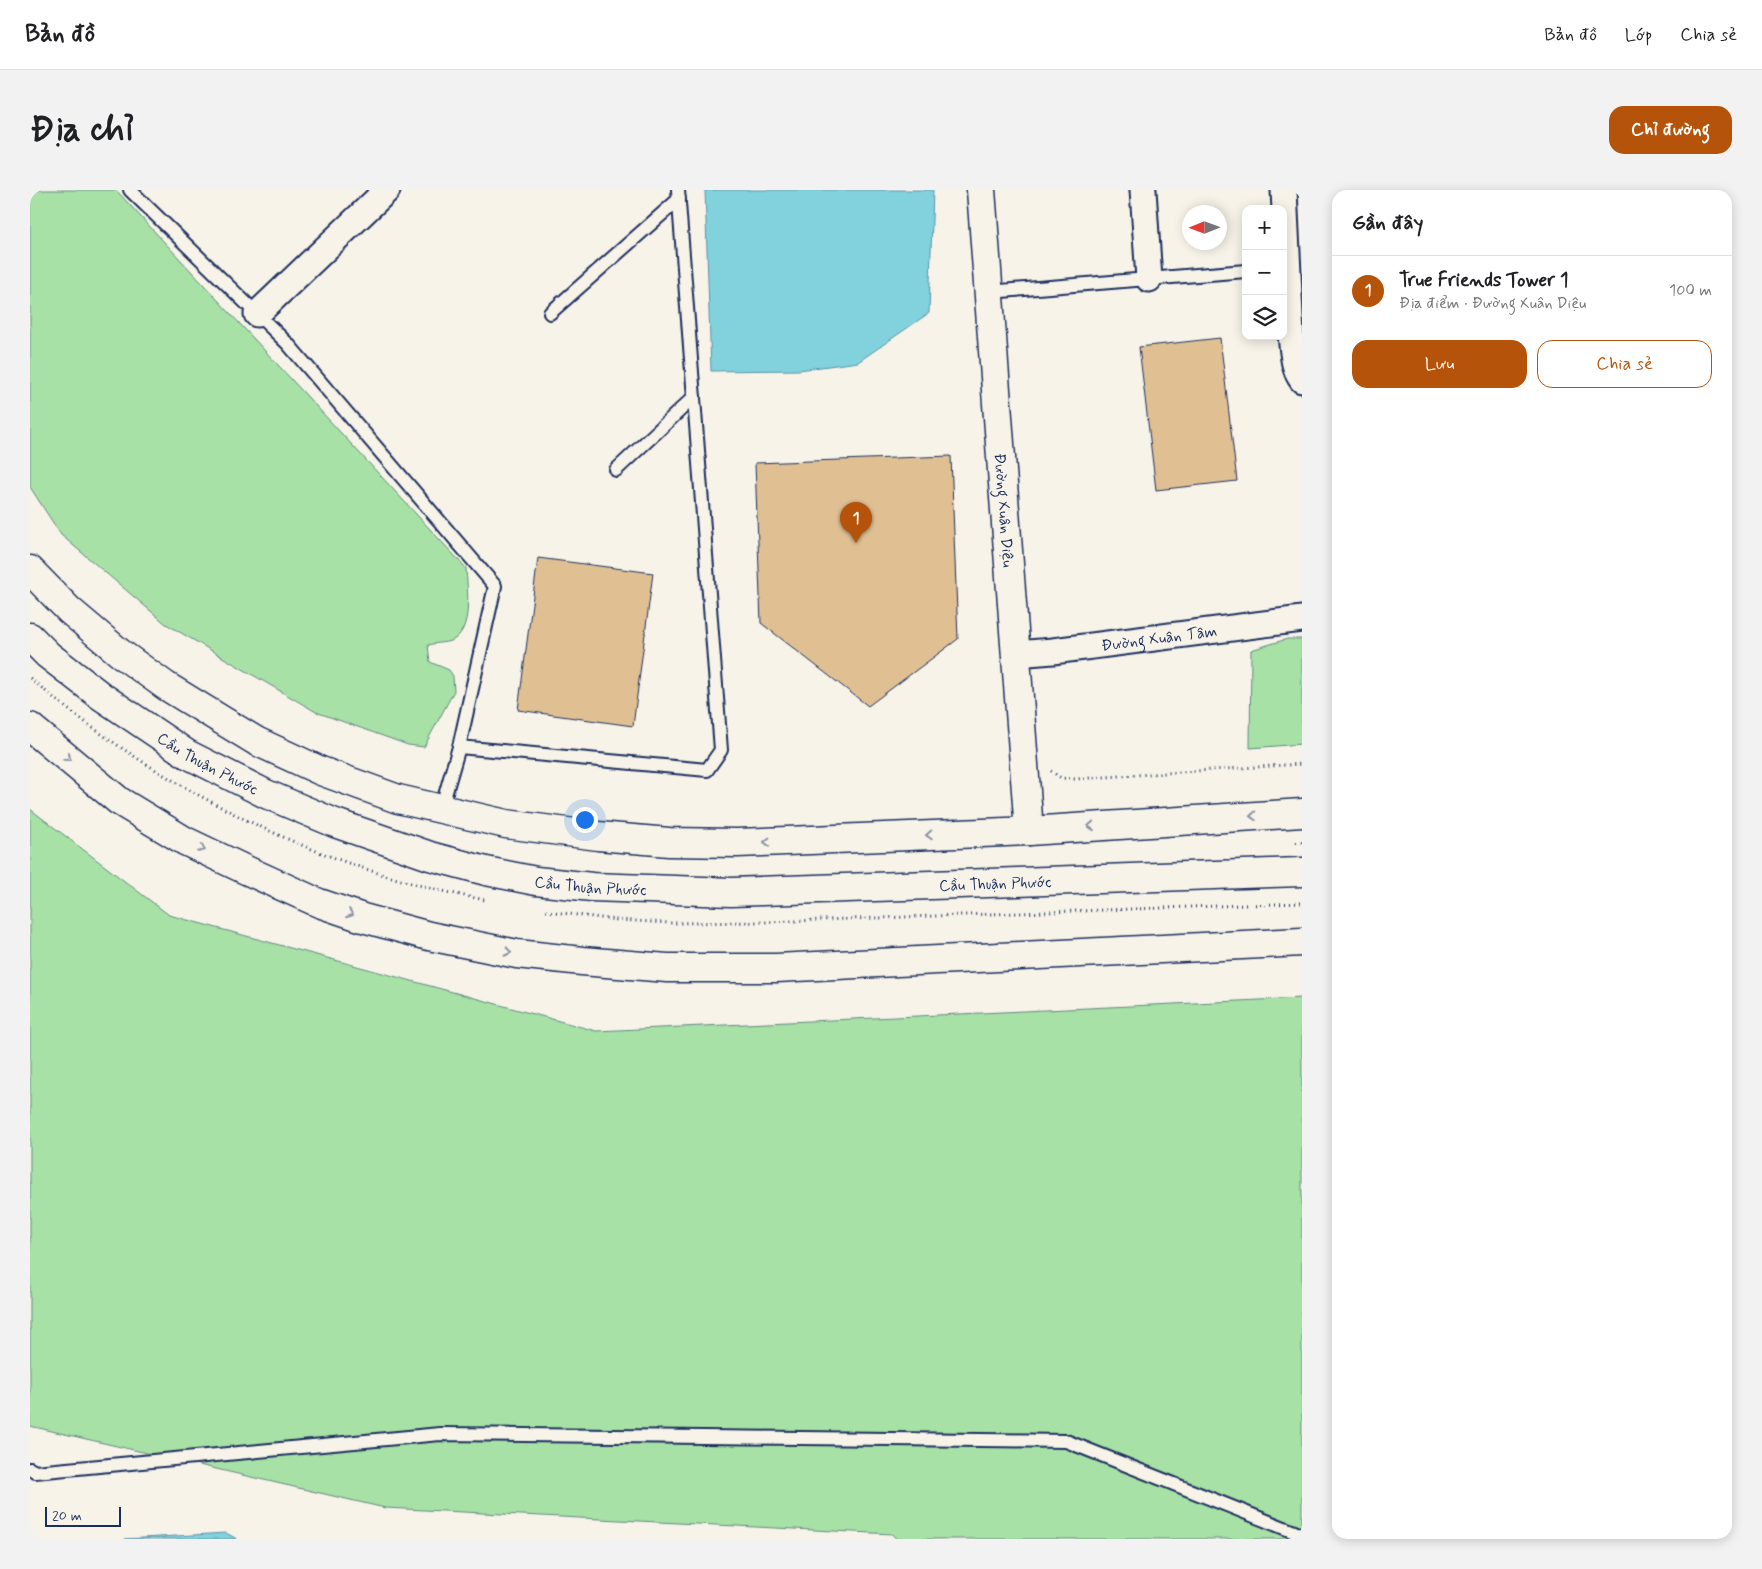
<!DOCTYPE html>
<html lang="vi">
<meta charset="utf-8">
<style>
:root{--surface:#fff;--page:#f2f2f2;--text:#202124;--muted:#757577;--line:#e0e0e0;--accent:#b45309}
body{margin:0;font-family:Mynerve,sans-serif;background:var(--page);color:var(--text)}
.controls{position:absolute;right:15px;top:15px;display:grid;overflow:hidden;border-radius:10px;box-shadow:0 2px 12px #0003}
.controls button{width:45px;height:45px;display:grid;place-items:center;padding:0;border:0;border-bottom:1px solid var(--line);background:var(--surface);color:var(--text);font:25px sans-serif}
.compass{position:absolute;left:1152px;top:15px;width:45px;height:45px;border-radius:50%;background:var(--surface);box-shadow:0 2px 12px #0003;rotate:269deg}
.scale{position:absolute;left:15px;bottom:12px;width:76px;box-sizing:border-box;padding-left:5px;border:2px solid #1b2f5e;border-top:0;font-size:14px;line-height:18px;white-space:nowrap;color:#1b2f5e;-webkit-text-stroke:4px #f7f3e8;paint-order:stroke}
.you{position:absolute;left:554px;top:629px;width:18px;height:18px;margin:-12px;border:4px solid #fff;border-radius:50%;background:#1a73e8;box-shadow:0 0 0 8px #1a73e833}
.badge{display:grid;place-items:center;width:32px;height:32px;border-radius:50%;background:var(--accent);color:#fff;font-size:16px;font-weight:700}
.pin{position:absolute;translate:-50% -41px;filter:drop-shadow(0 1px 2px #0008)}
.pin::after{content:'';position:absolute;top:26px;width:18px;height:15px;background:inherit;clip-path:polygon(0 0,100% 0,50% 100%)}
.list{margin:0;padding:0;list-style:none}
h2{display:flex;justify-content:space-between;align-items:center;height:65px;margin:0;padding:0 20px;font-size:21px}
h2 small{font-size:16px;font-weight:400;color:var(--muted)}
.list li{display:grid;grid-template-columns:32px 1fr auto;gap:15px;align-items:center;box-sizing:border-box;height:70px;padding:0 20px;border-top:1px solid var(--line)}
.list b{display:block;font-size:19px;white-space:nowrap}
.list p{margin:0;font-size:16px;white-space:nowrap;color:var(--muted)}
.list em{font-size:16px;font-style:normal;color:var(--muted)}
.actions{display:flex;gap:10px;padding:15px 20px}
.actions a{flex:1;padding:11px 0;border:1px solid var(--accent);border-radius:15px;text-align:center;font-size:18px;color:var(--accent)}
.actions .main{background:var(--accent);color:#fff}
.icon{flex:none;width:28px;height:28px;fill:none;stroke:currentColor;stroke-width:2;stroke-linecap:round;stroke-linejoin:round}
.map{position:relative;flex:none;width:1272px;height:1349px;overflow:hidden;border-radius:15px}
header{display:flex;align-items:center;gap:30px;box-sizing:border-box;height:70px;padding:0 25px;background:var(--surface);border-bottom:1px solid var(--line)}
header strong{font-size:24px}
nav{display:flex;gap:28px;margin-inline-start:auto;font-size:18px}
.intro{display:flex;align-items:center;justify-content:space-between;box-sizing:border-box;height:120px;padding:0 30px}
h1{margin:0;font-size:35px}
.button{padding:12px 22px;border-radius:15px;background:var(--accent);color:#fff;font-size:18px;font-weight:700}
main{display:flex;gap:30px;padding:0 30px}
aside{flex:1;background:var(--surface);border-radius:15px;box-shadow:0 2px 12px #0003}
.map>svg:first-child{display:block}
.green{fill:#a7e1a6;stroke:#618882}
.water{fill:#82d2dd;stroke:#5991aa}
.building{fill:#e0c093;stroke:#1b2f5e}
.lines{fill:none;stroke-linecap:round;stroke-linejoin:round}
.service-casing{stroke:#1b2f5e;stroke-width:16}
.minor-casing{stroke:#1b2f5e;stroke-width:29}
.tertiary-casing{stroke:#1b2f5e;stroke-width:31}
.primary-casing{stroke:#1b2f5e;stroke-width:31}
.path{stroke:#1b2f5e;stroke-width:3;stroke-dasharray:1 4;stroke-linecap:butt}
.service{stroke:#f7f3e8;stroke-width:12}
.minor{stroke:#f7f3e8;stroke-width:25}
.tertiary{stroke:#f7f3e8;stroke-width:28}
.primary{stroke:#f7f3e8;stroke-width:28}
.oneway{stroke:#8991a3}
.labels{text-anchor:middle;stroke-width:4;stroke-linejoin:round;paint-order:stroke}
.street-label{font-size:16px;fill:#1b2f5e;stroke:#f7f3e8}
</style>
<header>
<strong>Bản đồ</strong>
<nav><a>Bản đồ</a><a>Lớp</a><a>Chia sẻ</a></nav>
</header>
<div class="intro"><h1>Địa chỉ</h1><a class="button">Chỉ đường</a></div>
<main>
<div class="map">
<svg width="1272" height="1349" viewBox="0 0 1272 1349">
<rect width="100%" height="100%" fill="#f7f3e8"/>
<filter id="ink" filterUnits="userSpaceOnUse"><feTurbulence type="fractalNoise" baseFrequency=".02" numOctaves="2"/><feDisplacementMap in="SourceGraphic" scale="10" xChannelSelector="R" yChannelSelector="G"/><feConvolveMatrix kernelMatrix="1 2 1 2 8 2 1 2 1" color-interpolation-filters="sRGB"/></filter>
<g filter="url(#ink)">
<g class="green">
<path d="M0 0H86L436 378C437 398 444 441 421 451 414 453 405 453 398 455L400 472 419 480 423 486 424 501 394 557 378 555 286 522 136 434 31 345 0 297Z"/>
<path d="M1257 449H1272V554L1220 558 1221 460Z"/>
<path d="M0 619 139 725 566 841 1272 808V1349H866L862 1344 355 1318 0 1236Z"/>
</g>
<g class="water">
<path d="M675 0H903L899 123 828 172 769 180 681 181Z"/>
<path d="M196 1343 207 1349H95Z"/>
</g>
<g class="building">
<path d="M1190 148 1207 291 1126 300 1109 157Z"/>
<path d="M921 266 928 449 838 516 731 433 725 273Z"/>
<path d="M508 368 623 383 603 536 488 520Z"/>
</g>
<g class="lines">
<defs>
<g id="service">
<path d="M100 0 258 154 465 396 429 557 411 619"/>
<path d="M959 102 1216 81"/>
<path d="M520 123 649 9"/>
<path d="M586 280 664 207"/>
<path d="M429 557 677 580 691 560 648 0"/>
<path d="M0 1279 5 1282 410 1244 1036 1251 1272 1345"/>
</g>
<g id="minor">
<path d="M1113 0 1119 89"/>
<path d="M1254 0 1261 146C1263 160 1263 178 1272 190"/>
<path d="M227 124 357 0"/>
<path id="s1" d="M986 464 1023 461 1272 429"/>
</g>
<g id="tertiary">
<path id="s2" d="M951 0 999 641"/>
<path d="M0 380 39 420 90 463 136 496 226 551 291 581 368 609 476 634 568 646 639 652 707 653 999 641 1272 623"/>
<path d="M0 537 89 611 155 651 216 680 289 713 333 728 399 746 487 764 552 771 637 778H746L1272 752"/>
</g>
<g id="primary">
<path id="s3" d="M0 447 18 465 71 506 157 564 236 604 305 633 400 666 456 681 506 691 562 697 701 702 1272 682"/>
</g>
</defs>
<use href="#service" class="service-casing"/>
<use href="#minor" class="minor-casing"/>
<use href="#tertiary" class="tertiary-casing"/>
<use href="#primary" class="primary-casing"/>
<g class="path">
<path d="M0 488C125 596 293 681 456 710"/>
<path d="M1021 581 1031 588 1045 589 1272 574"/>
<path d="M1261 653 1272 652"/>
<path d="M516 721 587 730 640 733 735 732 1272 713"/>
</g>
<use href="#service" class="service"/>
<use href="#minor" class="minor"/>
<use href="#tertiary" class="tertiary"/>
<use href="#primary" class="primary"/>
</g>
<defs><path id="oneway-chevron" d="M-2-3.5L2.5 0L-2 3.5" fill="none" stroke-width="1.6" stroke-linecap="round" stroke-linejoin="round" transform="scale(1.25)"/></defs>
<g class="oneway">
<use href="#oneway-chevron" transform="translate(38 568) rotate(40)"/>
<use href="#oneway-chevron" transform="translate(1223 626) rotate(177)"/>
<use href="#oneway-chevron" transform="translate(1061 636) rotate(176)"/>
<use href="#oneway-chevron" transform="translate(899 645) rotate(177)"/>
<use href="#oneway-chevron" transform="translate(737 652) rotate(179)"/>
<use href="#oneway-chevron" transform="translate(172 659) rotate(26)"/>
<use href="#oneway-chevron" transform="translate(320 724) rotate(20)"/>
<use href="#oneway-chevron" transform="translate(478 762) rotate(12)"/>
</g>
</g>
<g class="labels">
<g class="street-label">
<text dy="6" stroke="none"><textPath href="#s2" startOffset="321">Đường Xuân Diệu</textPath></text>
<text dy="6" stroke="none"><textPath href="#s1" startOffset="144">Đường Xuân Tâm</textPath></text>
<text dy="6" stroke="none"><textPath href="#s3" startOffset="219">Cầu Thuận Phước</textPath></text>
<text dy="6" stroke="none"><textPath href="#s3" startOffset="1029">Cầu Thuận Phước</textPath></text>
<text dy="6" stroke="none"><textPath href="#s3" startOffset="624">Cầu Thuận Phước</textPath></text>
</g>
</g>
</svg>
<div class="controls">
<button>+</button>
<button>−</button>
<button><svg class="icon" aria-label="layers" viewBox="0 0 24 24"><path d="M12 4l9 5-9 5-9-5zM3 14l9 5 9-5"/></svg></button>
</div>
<svg class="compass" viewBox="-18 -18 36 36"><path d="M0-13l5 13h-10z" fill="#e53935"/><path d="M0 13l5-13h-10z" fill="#757577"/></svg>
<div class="scale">20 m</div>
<div class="you"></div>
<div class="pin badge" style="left:826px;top:353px">1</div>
</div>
<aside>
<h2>Gần đây<small></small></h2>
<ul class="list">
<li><span class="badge">1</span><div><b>True Friends Tower 1</b><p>Địa điểm · Đường Xuân Diệu</p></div><em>100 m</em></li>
</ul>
<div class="actions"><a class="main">Lưu</a><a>Chia sẻ</a></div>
</aside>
</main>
